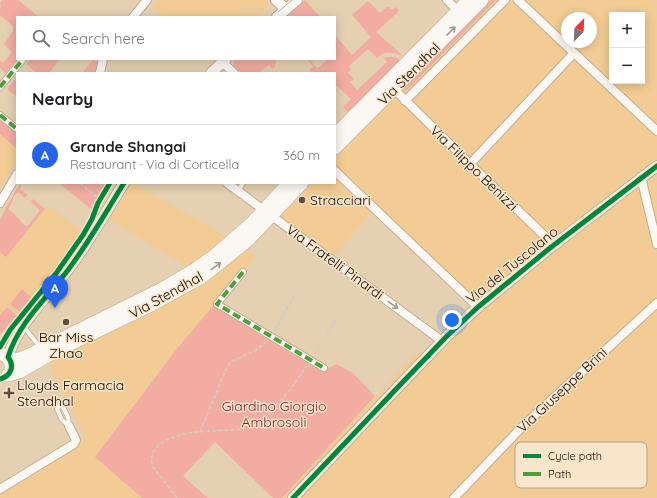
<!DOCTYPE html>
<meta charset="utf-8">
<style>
:root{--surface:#fff;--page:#f6f6f6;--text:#202124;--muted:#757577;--line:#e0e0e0;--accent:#2563eb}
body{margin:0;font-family:Quicksand,sans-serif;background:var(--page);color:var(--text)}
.controls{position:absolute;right:12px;top:12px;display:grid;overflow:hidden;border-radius:0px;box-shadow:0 2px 10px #0003}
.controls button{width:36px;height:36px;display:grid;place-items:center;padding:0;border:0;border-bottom:1px solid var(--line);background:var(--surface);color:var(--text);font:20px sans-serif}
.compass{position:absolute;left:561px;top:12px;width:36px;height:36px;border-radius:50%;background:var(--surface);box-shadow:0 2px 10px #0003;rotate:24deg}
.you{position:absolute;left:452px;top:320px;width:14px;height:14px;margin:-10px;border:3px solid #fff;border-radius:50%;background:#1a73e8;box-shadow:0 0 0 6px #1a73e833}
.badge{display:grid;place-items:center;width:26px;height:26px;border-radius:50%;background:var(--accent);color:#fff;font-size:13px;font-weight:700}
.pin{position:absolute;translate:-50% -33px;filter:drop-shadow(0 1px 2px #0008)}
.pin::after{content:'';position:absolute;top:21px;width:14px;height:12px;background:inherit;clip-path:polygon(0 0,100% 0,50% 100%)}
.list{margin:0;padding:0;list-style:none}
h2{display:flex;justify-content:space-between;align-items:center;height:52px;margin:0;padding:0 16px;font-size:17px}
h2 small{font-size:13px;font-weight:400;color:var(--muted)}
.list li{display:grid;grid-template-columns:26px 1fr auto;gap:12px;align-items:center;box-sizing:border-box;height:60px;padding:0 16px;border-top:1px solid var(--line)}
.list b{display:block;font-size:15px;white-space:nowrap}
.list p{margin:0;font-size:13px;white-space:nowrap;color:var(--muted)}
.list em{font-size:13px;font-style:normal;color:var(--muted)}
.icon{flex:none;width:22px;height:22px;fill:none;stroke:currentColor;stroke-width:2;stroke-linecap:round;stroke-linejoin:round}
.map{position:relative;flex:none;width:657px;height:498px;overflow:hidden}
.search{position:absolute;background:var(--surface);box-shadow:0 2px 10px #0003;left:16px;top:16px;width:320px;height:44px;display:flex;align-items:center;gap:10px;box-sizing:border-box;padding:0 14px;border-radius:0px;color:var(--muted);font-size:15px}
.panel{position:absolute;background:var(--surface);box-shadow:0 2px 10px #0003;left:16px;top:72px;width:320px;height:112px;border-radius:0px}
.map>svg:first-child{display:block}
.built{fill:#f2cc94;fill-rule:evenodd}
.green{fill:#f2aca2}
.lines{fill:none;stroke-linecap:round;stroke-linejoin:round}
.service-casing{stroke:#bfad94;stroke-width:5.5}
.pedestrian-casing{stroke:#bfad94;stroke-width:8}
.minor-casing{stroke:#bfad94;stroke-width:10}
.tertiary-casing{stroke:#bfad94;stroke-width:12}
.primary-casing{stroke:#bfad94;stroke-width:14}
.path{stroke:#d2ccc2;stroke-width:1.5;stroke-dasharray:4 2;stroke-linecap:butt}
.service{stroke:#fbf8f3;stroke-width:4}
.pedestrian{stroke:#fbf8f3;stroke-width:6}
.minor{stroke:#fbf8f3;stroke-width:8}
.tertiary{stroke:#fbf8f3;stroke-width:10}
.primary{stroke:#fbf8f3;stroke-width:13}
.tram{stroke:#b3ada7;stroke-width:1}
.quiet{stroke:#4e9f3c;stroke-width:4;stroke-dasharray:8 4;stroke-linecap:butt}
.cycleway-casing{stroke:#f8e5ca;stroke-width:8}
.cycleway{stroke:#00873e;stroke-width:5}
.oneway{stroke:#9f9892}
.poi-dot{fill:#5e4f3e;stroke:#f8e5ca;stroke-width:1.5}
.labels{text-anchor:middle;stroke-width:3;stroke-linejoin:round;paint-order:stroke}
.street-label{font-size:14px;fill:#160900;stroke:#f8e5ca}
.poi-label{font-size:14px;fill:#160900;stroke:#f8e5ca;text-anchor:start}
.park-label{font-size:14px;fill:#811d2e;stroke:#f8e5ca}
.key{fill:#f8e5ca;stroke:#b4a38d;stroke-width:1}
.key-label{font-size:11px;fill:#160900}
</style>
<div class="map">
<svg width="657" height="498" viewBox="0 0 657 498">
<rect width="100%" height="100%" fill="#e5d0b2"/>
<g class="built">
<path d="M157 0H268V9L259 17H163L151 7Z"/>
<path d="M490 0H657V498H282L415 354 428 353 476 305 373 210 332 259 279 215 309 183H335V156ZM612 15H642V81H612ZM567 18H591V42H567Z"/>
<path d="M0 134 17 149V159L0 189Z"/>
<path d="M131 183H134L227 237 207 253 188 267 109 219Z"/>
<path d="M48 205 81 232 62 259 40 288 0 334V252L6 257Z"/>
<path d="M244 250 256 256 176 350 95 457 142 498H0V489L86 438 47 362Z"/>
</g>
<g class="green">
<path d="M3 0H18L39 17H17V59H18L6 73 0 68V60L3 63 12 52 4 44 13 31V26L0 15V9L1 7 0 3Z"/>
<path d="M305 0 320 17H286Z"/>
<path d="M491 0H496L407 90H406L402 89Z"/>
<path d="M368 1 380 13 388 6 392 10 396 7 399 11 376 32 403 56C393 53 385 50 377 58L368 49 349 66 351 69 348 73 354 79 350 82 357 90 387 62 384 58C390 57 395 55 400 61L348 112 343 107 351 99 335 84V73H316L313 71 310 72V69L313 66 308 60 309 59 316 67 318 68 328 59H335V35L352 55 371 37 352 15Z"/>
<path d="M31 59H60L49 73H37L26 64Z"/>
<path d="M235 59H276L275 67 272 69 269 65 258 73H242L233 65Z"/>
<path d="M93 60 97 62 96 73H92L90 71 89 73H82Z"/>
<path d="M17 76V97L7 89Z"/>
<path d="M0 119 17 133V149L0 134Z"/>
<path d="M20 183H22L20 189 28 195 25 198 18 192 15 195 9 208 8 209C11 212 14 213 16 216 20 219 21 223 26 226H28L40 210 31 202 33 199 45 209 6 257 0 252V219Z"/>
<path d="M59 183H107L92 210Z"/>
<path d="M22 289 31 297 20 311H19L10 304Z"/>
<path d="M213 306 322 372 336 364 353 373 375 396 282 498H273L215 442 183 476 208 498H142L95 457 176 350Z"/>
<path d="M7 307 15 314 16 316 0 334V315Z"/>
</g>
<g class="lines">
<defs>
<g id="service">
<path d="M238 191 243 183"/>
<path d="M23 326 40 347"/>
<path d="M61 406 63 407 68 417 69 426 62 420 57 409 58 407Z"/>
</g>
<g id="pedestrian">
<path d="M0 87 23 59"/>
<path d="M0 115 17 129"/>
<path d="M243 272 217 304 324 368"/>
</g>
<g id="minor">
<path d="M447 0 458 11"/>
<path d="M518 0 657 131"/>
<path d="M133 17 147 0"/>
<path d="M222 62 234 73"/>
<path d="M100 73 103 59"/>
<path d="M394 89 470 164 554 245"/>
<path d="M405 101 505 0"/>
<path d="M470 164 574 53"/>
<path d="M335 171 478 307"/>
<path d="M641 177 657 244"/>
<path d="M227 183 442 341"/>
<path d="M0 203 17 174"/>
<path d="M0 489 74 444 76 440 69 426"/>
<path d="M454 498 523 426 657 303"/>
</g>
<g id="tertiary">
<path d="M276 0 286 9"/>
<path d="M277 17 297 0"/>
<path d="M211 73 226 59"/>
<path d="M8 357C19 322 47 298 68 270 89 242 106 212 124 183"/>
<path d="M293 498 400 385 447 336 478 307 550 248 657 166"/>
</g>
<g id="primary">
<path d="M335 135 469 0"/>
<path d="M335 148 482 0"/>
<path d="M0 354C8 355 12 361 11 369"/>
<path d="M10 361 19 359 27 356 160 290 194 270 214 256 236 237 252 223 289 183"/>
<path d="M8 375 19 372 56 351 149 306 200 278 221 262 248 240 302 183"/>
</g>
</defs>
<use href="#service" class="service-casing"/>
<use href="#pedestrian" class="pedestrian-casing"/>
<use href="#minor" class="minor-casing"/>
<use href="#tertiary" class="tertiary-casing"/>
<use href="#primary" class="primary-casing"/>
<g class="path">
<path d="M243 9 261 8 266 12"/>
<path d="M25 67 32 73"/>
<path d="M80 183 99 199"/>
<path d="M7 304 20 314"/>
<path d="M275 330 294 296"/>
<path d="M327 334 335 321"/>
<path d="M315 354 319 347"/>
<path d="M200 432 227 367 231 362 256 350 267 341"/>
<path d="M177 498 153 467 151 460 153 452 160 444 168 439 184 434 196 432 243 429 254 425 263 420 271 411 289 391 307 366"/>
</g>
<use href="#service" class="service"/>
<use href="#pedestrian" class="pedestrian"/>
<use href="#minor" class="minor"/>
<use href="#tertiary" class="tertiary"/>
<use href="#primary" class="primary"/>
<path class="tram" d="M278 12 292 0"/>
<g class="quiet">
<path d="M0 87 23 59"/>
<path d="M0 115 17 129"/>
<path d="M243 272 217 304 324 368"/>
</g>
<defs>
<g id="cycleway">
<path d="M0 347 10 330 57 272 83 235 92 219 98 203 110 183"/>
<path d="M0 379C11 376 15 366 8 357 19 322 47 298 68 270 89 242 106 212 124 183"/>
<path d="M293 498 400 385 447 336 478 307 550 248 657 166"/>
</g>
</defs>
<use href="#cycleway" class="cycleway-casing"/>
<use href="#cycleway" class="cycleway"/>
</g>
<defs><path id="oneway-shaft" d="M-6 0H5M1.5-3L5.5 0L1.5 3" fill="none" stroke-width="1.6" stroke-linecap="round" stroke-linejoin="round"/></defs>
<g class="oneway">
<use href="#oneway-shaft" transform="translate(451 31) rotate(-45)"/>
<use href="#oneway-shaft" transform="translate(216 266) rotate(-36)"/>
<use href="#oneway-shaft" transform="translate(393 305) rotate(36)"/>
</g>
<g class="poi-dot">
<circle cx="302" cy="200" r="4"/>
<circle cx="66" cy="322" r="4"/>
<path d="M7 387h4v4h4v4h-4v4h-4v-4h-4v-4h4z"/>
</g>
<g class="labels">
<g class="street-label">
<text transform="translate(409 74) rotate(-45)" y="5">Via Stendhal</text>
<text transform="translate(474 168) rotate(44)" y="5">Via Filippo Benizzi</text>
<text transform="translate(335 262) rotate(36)" y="5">Via Fratelli Pinardi</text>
<text transform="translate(512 265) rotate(-39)" y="5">Via del Tuscolano</text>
<text transform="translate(166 295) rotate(-29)" y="5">Via Stendhal</text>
<text transform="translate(562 390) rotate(-43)" y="5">Via Giuseppe Brini</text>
</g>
<g class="poi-label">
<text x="310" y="205">Stracciari</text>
<text x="66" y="342" text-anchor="middle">Bar Miss<tspan x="66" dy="16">Zhao</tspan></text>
<text x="17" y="390">Lloyds Farmacia<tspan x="17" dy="16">Stendhal</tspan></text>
</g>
<g class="park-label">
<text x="274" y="411">Giardino Giorgio<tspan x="274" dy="16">Ambrosoli</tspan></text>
</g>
</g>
<rect x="515" y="442" width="132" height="46" rx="6" class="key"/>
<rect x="523" y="454" width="18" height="4" fill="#00873e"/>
<rect x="523" y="472" width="18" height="4" fill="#4e9f3c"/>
<g class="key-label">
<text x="548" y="460">Cycle path</text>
<text x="548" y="478">Path</text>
</g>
</svg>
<div class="controls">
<button>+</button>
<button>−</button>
</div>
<svg class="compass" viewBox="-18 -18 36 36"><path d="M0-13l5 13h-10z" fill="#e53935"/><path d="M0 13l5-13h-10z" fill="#757577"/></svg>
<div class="you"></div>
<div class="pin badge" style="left:55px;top:308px">A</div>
<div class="search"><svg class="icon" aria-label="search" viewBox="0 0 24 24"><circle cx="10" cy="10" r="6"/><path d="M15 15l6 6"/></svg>Search here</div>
<section class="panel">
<h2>Nearby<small></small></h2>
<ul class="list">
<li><span class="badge">A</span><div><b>Grande Shangai</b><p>Restaurant · Via di Corticella</p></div><em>360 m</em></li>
</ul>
</section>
</div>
